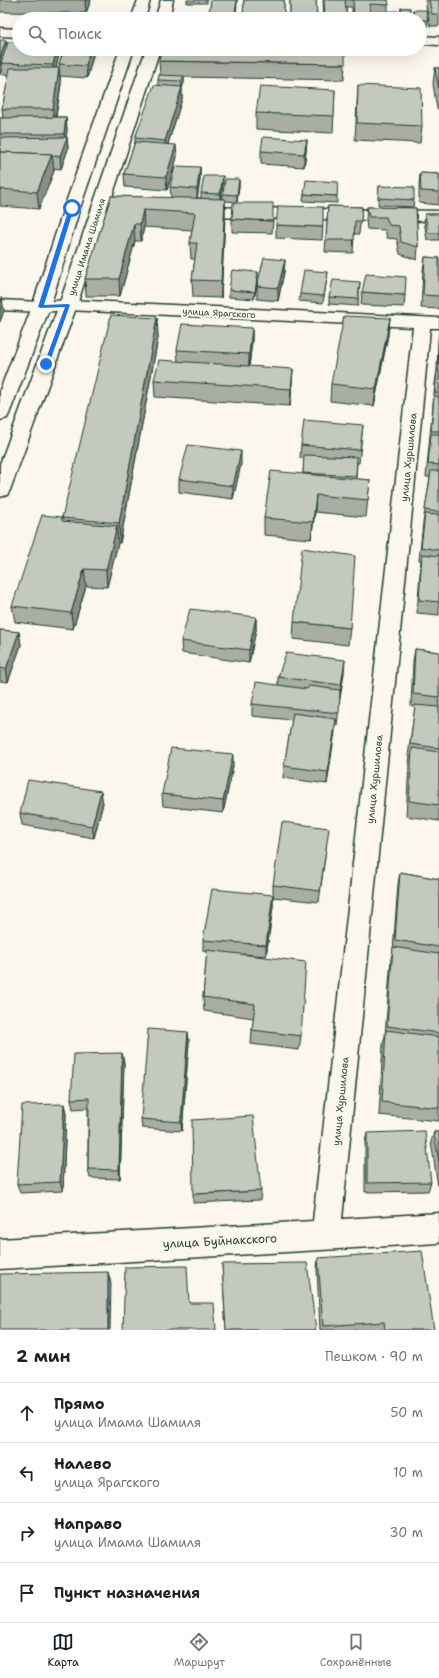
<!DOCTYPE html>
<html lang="ru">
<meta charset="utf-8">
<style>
:root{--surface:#fff;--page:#f6f6f6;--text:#202124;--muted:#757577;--line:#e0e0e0;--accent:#111827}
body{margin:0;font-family:"Shantell Sans",sans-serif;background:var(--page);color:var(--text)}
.stop{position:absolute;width:12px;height:12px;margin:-9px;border:3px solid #1a73e8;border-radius:50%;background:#fff}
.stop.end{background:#1a73e8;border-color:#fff;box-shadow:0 1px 4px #0008}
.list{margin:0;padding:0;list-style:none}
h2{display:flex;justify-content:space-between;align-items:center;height:52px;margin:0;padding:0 16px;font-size:17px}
h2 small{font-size:13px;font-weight:400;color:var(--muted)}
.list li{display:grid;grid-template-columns:26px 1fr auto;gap:12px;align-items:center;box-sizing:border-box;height:60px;padding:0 16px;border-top:1px solid var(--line)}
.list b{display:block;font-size:15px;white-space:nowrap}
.list p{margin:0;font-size:13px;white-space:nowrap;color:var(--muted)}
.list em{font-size:13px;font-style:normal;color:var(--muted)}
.icon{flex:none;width:22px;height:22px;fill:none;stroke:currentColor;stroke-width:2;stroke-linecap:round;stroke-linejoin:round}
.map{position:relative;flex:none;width:439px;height:1330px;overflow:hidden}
.search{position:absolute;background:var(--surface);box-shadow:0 4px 16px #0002;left:12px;right:12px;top:12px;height:44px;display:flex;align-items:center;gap:10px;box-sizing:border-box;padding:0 14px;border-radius:22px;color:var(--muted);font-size:15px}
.sheet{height:292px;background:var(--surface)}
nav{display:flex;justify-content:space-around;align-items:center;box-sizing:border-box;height:56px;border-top:1px solid var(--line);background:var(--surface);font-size:11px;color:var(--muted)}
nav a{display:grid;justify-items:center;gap:2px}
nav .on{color:var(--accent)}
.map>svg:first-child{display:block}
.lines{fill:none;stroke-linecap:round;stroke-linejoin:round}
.minor-casing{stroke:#1f3d34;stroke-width:3}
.secondary-casing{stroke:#1f3d34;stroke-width:3}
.minor{fill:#fbf7ec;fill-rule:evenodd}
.secondary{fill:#fbf7ec;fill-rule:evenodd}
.wall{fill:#a9ada3;stroke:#1f3d34}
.shaded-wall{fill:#898d85;stroke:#1f3d34}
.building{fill:#c4c9be;stroke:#1f3d34}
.route{fill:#1a73e8}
.labels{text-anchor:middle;stroke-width:4;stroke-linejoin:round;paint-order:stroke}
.far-street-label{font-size:9px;fill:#1f3d34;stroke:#fbf7ec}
.street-label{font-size:10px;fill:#1f3d34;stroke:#fbf7ec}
.near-street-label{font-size:12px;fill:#1f3d34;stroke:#fbf7ec}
</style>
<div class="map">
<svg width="439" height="1330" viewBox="0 0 439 1330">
<rect width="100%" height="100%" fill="#fbf7ec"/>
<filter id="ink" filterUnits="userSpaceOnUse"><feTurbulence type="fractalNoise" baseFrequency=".025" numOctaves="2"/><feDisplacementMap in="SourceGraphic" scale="8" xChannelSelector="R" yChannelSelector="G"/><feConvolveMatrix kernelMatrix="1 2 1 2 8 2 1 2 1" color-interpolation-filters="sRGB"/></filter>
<g filter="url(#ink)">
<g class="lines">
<defs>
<g id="minor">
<path d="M0 28 19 29V37L0 36Z"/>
<path d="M420 36 439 37V45L420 44Z"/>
<path d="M194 207 439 211V221L194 217 188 215 186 212 188 209Z"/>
<path d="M0 300 41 302 68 300 439 318V328H430L342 1219 439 1213V1243L0 1269V1239L313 1221 413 327 68 310 41 312 0 310Z"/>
</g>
<g id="secondary">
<path d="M138 0H150L145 19H131Z"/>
<path d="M161 0H173L169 19H155Z"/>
<path d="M120 49H134L80 208 50 307 9 414 7 418 0 420V390L32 307 64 208Z"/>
<path d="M146 49H160L77 305 10 490 7 495 0 497V464L59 305Z"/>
</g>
</defs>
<use href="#minor" class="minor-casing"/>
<use href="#secondary" class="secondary-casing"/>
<use href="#minor" class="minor"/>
<use href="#secondary" class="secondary"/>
</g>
<g class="wall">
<path d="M0 0H91L86 13 0 12Z"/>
<rect x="187" y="0" width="20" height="3"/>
<path d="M211 0H237L236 19H209Z"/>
<path d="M244 0H284V19H243Z"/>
<path d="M290 0H316L317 19H290Z"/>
<path d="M323 0H388V11L399 19H373V16H371V19H352V7H346L347 19H324Z"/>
<path d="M425 0H439V26H430Z"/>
<path d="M401 8H410L412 19H401L400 15Z"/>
<path d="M413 10 428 20 427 27H420V19H413Z"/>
<path d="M0 40 6 45 59 54 56 68H59V64L93 56 87 78 60 76 61 84 56 117H66L67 130 66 137H67L68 149 61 169 53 168 54 171 39 209 0 206V118H3L2 109 9 75H3L2 69 0 75Z"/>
<path d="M159 61 345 64 344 80 184 77V83L182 87V99L168 144 177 157 167 190 125 187 124 174 135 142V138L158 86V80L160 75Z"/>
<path d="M435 68H439V109H437L433 84Z"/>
<path d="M358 85 422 126 420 143 355 140Z"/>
<path d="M335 90 333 133 256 129V113Z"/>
<path d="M307 140 306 152 304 167 261 164V151Z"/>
<path d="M200 167V180L197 198H201V193L223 183 221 199H223V194L239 179V186L237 202 225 201V216L221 298 193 297 192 280 195 259H191L190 243 192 230 144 227 141 241H135L120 296H86L85 279 111 196 171 198 170 187Z"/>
<path d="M420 173 439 174V205L419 203V186Z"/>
<path d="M379 186 414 200 413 207 378 205Z"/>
<path d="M304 194 337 196V203L303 201Z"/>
<path d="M328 206 362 207 359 234H354L353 253 325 252Z"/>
<path d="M367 207 416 208 418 247 417 260 400 254 397 239 387 238 385 230 367 229 366 220Z"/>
<path d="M425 214H439V240H427L424 221Z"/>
<path d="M232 219 273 221 272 233 232 232Z"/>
<path d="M276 225 323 227 322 240 276 238Z"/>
<path d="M425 257 439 258V309L421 308 423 270Z"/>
<path d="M285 260 284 272 278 301 257 299V286Z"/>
<path d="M328 272 323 303 299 301 300 294Z"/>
<path d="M258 279 254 299 229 297V290Z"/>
<path d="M360 282 358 306 329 304V297Z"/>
<path d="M362 292 405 295 404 307 361 305Z"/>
<path d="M157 318 158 338 120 543H118L107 587 86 586 73 629 15 622 12 606 62 517Z"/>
<path d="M390 318 388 335 374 406 330 401 331 384Z"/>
<path d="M252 328V341L249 366 292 386 290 406 155 397 154 380 178 361 177 350Z"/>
<path d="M439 332V615L417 613 421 560H419L423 523 430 477H426L435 383 437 370 438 341Z"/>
<path d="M363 425 359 463H357L356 479 370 480 366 517 315 512 311 539 264 535V518L303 474 304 458H300L301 445Z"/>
<path d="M241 464 233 499 179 492V479Z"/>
<path d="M256 617V630L249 663 182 653 181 641Z"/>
<path d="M294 622 350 628 348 645 293 639Z"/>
<path d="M0 630 19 632 21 645 8 682 0 681Z"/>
<path d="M415 649 439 652V821L406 816 409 764 410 756H408L415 707 411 706 413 661Z"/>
<path d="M344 673 340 697 337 726H335L327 784 283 778 284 766 292 720 252 716V704L278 685V677Z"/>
<path d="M233 766 223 813 163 806 162 794Z"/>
<path d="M103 803 94 838 22 825 20 813Z"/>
<path d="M327 840 319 902 273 897V907L266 956 243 954 301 1036 299 1050 251 1044 252 1030 254 1018 204 1011 203 997 207 951H203V940L273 895V885Z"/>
<path d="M400 872 439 879V1121L379 1115 383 1044 385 1036 391 958 393 951 398 884Z"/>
<path d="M188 1032 189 1042 182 1131 142 1128 141 1119Z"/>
<path d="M122 1053 124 1063 120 1179 90 1178 88 1169V1108L73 1109 71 1099Z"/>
<path d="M64 1104 66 1114 63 1191 20 1193 17 1184Z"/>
<path d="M434 1132H439V1186H438L431 1142Z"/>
<path d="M367 1133 431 1182 428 1191 365 1192V1142Z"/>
<path d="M261 1191 260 1200 193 1203V1194Z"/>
<path d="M318 1258 434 1330H320L317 1269Z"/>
<path d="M222 1264 316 1330H226Z"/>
</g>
<g class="shaded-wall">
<path d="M85 0H91L86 13Z"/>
<path d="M237 0 236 19H235Z"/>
<path d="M6 40 7 52 1 63 2 69 0 75V58Z"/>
<path d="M57 49H59V54L54 77 53 65Z"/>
<path d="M90 49H92L93 56 87 78 86 66Z"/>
<path d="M59 68 61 84 54 125 53 109Z"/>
<path d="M184 76V83L182 88 181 81Z"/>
<path d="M182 87V99L165 153V141Z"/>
<path d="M66 117 67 130 66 139 67 137 68 149 61 169 60 156 65 142 64 134Z"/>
<path d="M307 140 306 152 304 167V154Z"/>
<path d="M176 145 177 157 167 190 166 177Z"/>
<path d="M52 154 54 171 39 209 37 192Z"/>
<path d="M200 167V180L197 201V189Z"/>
<path d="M223 176V183L220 200V194Z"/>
<path d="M239 179V186L237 202V195Z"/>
<path d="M225 199V216L221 298V281Z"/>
<path d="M143 210 144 227 141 241 140 224Z"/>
<path d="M134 224 135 241 120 296 119 279Z"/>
<path d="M285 260 284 272 278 301V288Z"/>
<path d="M258 272V279L254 299 255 292Z"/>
<path d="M2 298 4 311 0 322V304Z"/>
<path d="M157 318 158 338 120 543 119 523Z"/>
<path d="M390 318 388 335 374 406 376 389Z"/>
<path d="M252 328V341L249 367V354Z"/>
<path d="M293 369 292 386 290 406 291 389Z"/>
<path d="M241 451V464L233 499V486Z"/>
<path d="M316 495 315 512 311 539 313 522Z"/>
<path d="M117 526 118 543 107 587 106 570Z"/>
<path d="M84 569 86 586 73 629 71 613Z"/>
<path d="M256 617V630L249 663V650Z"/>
<path d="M19 632 21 645 8 682 6 669Z"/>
<path d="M345 660 344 673 340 698 341 685Z"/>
<path d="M336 719 335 732 327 784 328 772Z"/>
<path d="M233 754V766L223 813V801Z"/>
<path d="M101 791 103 803 94 838 92 826Z"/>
<path d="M273 895V907L266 956V945Z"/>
<path d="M188 1032 189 1042 182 1131 181 1122Z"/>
<path d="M122 1053 124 1063 120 1179 119 1170Z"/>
<path d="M64 1104 66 1114 63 1191 60 1182Z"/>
<path d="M108 1272 111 1283 110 1330H108Z"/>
</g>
<g class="building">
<path d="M211 0H237L235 14H209Z"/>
<path d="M244 0H284V18L243 17Z"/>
<path d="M290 0H316L317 18H290Z"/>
<path d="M324 0H345L347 18 325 19Z"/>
<path d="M353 0H388L389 5 370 4 371 19H354Z"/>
<path d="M429 0H439V14H432Z"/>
<path d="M401 8H410L412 19H403Z"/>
<path d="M413 10H426L428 20H420V19H415Z"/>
<path d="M398 11 400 19H374L373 12Z"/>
<path d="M0 40H6L0 58Z"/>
<path d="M8 42H19V49H57L53 65 1 63Z"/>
<path d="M64 49H90L86 66 59 64Z"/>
<path d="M161 49H345V64L159 61Z"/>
<path d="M10 68H59L53 109H2Z"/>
<path d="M435 68H439V90Z"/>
<path d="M159 75 184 76 181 81 158 80Z"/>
<path d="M154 85 182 87 165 141 135 138Z"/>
<path d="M358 85 421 88 422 126 357 123Z"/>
<path d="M260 86 335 90 334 116 256 113Z"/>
<path d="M66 117 64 134H0V118Z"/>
<path d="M67 137 60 156H52V154L0 152V138Z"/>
<path d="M263 137 307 140 304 154 261 151Z"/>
<path d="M135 142 176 145 166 177 124 174Z"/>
<path d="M0 152 52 154 37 192 0 189Z"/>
<path d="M175 166 200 167 197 189 170 187Z"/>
<path d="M420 173 439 174V192L421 191Z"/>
<path d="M204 176H223L220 194 201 193Z"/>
<path d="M225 179H239L237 195 223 194Z"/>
<path d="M306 180 338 182 337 196 304 194Z"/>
<path d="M379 186 414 187V200L378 198Z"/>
<path d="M111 196 225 199 221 281 192 280 197 243H190L195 213 143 210 140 224H134L119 279H85Z"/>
<path d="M233 203H273V221L232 219Z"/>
<path d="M278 206 323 207V227L276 225Z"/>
<path d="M328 206 362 207 361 221H355L354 240H326Z"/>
<path d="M367 207 416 208 418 247 401 242 399 226 389 225 386 217H369Z"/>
<path d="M425 214H439V233H428Z"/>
<path d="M425 257 439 258V296L423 295Z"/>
<path d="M264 258 285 260 278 288 257 286Z"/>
<path d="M232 270 258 272 255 292 229 290Z"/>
<path d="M304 270 328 272 324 296 300 294Z"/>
<path d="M366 274 406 277 405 295 362 292Z"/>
<path d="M333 280 360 282 358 299 329 297Z"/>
<path d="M0 298H2L0 304Z"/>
<path d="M111 315 157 318 119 523 62 518Z"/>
<path d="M344 316 390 318 376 389 331 384Z"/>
<path d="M182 324 252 328 249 354 177 350Z"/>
<path d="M439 344V365H438Z"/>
<path d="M159 360 293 369 291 389 154 380Z"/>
<path d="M437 370H439V393H435Z"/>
<path d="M434 396 439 397V431H431Z"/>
<path d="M304 420 363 425 360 450 301 445Z"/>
<path d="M431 434H439V465L428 464Z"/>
<path d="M188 445 241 451 233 486 179 479Z"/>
<path d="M304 455 357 457 356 476 303 473Z"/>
<path d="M271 471 370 480 368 500 316 495 313 522 264 518Z"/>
<path d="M431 471H439V512L425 510Z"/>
<path d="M425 514 439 515V550L421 547Z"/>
<path d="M42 515 62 517V521L117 526 106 570 84 569 71 613 12 606Z"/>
<path d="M302 548 355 556 350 628 294 622Z"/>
<path d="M422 554 439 556V602L419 600Z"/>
<path d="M190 609 256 617 249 650 181 641Z"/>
<path d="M0 630 19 632 6 669 0 668Z"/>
<path d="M415 649 439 652V697L413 694Z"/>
<path d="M286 653 345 660 341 685 278 677Z"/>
<path d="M256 682 307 689 309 686 340 690 339 713 252 704Z"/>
<path d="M415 705 439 707V748L410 744Z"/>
<path d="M293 713 336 719 328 772 284 766Z"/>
<path d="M171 748 233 754 223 801 162 794Z"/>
<path d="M412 748 439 752V805L409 801Z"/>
<path d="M28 780 101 791 92 826 20 813Z"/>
<path d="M282 822 329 828 320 891 273 885Z"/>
<path d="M400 872 439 879V947L395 940Z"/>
<path d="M212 889 273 895 266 945 203 940Z"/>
<path d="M393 947 439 954V1033L387 1026Z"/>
<path d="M207 950 306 962 301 1036 252 1030 255 1004 203 997Z"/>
<path d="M148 1029 188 1032 181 1122 141 1119Z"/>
<path d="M386 1030 439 1037V1108L382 1102Z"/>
<path d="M122 1053 119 1170 88 1169 89 1098 71 1099 74 1054Z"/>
<path d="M64 1104 60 1182 17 1184 22 1105Z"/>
<path d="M253 1116 261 1191 193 1194 192 1120Z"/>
<path d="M425 1131 431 1182 367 1183V1133Z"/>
<path d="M434 1132H439V1162Z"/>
<path d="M422 1251 434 1330H385L384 1322 323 1326 318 1258Z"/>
<path d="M307 1263 316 1330H226L222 1264Z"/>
<path d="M187 1266 189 1303H214L216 1330H123L125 1267Z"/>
<path d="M108 1272V1330H0V1274Z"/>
</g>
</g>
<path class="route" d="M72 206 74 208 44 305 68 304 70 305 49 364 46 365 44 364 65 307 41 308 38 307 69 208Z"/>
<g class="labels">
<g class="far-street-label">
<text transform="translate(87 247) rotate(-72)" y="3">улица Имама Шамиля</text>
<text transform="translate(219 313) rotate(3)" y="3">улица Ярагского</text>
</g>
<g class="street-label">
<text transform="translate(408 457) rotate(-84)" y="4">улица Хуршилова</text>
<text transform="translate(374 779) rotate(-84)" y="4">улица Хуршилова</text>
<text transform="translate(340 1101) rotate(-84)" y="4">улица Хуршилова</text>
</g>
<g class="near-street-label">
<text transform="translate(220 1241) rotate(-3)" y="4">улица Буйнакского</text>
</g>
</g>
</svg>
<div class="stop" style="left:72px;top:208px"></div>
<div class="stop end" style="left:46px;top:364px"></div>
<div class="search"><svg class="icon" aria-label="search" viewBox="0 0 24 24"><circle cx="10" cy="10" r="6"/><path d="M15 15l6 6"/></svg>Поиск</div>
</div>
<section class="sheet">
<h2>2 мин<small>Пешком · 90 m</small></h2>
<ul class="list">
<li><svg class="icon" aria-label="ahead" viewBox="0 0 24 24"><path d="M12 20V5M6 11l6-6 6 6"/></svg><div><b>Прямо</b><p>улица Имама Шамиля</p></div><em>50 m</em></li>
<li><svg class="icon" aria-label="left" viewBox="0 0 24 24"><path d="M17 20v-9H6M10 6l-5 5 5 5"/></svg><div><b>Налево</b><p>улица Ярагского</p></div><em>10 m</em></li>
<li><svg class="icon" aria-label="right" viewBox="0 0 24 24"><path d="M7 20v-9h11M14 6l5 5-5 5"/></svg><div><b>Направо</b><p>улица Имама Шамиля</p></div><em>30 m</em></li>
<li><svg class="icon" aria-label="arrive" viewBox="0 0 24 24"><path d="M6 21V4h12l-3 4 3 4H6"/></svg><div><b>Пункт назначения</b></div></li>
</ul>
</section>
<nav>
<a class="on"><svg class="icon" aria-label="map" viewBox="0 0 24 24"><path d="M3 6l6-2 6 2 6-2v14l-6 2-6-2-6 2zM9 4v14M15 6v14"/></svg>Карта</a>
<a><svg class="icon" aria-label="directions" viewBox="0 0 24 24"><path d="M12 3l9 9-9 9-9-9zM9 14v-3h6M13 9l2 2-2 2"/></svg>Маршрут</a>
<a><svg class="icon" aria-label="saved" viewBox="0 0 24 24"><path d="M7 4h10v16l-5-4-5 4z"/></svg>Сохранённые</a>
</nav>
